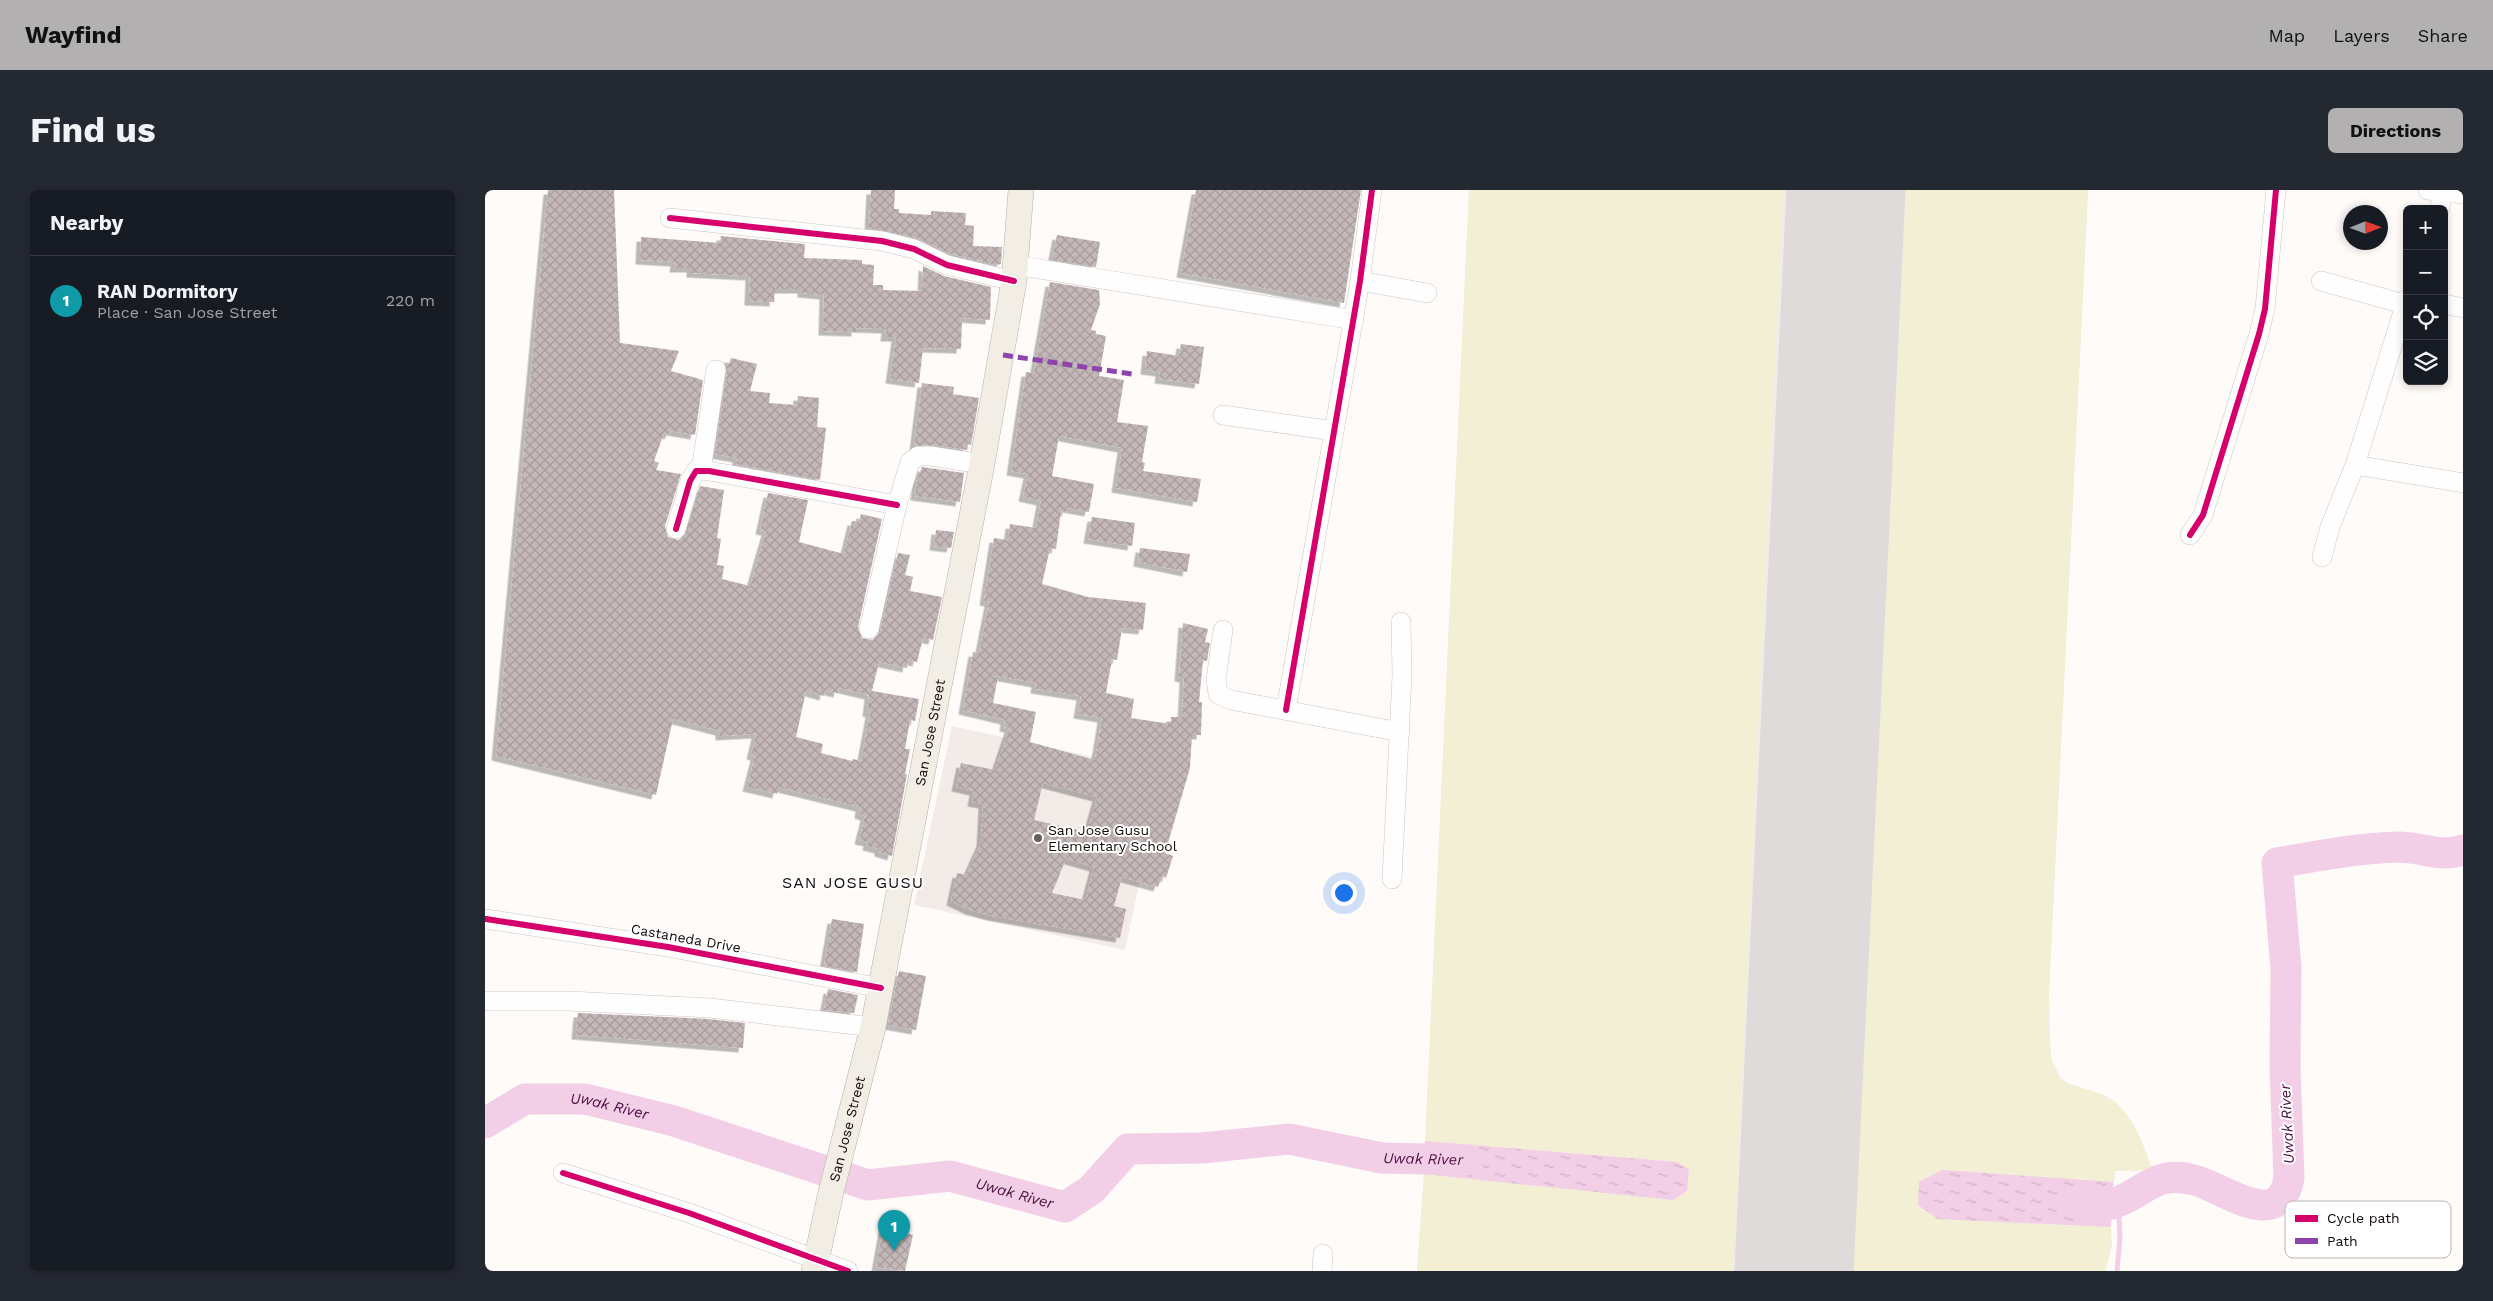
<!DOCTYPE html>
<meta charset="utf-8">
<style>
:root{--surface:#171b24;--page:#242831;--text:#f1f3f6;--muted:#9ea1a6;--line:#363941;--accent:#b2b0b1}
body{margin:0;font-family:"Work Sans",sans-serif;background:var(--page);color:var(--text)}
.controls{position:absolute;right:15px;top:15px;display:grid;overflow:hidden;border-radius:8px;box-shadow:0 2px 8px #0003}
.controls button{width:45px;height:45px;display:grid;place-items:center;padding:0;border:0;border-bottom:1px solid var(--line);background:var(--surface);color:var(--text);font:25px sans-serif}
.compass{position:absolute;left:1858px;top:15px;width:45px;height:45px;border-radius:50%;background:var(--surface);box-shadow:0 2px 8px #0003;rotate:89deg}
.you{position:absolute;left:858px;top:702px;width:18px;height:18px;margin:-12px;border:4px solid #fff;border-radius:50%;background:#1a73e8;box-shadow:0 0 0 8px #1a73e833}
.badge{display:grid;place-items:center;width:32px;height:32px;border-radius:50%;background:var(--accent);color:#fff;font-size:16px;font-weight:700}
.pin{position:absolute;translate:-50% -41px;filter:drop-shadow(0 1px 2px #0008)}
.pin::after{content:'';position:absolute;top:26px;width:18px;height:15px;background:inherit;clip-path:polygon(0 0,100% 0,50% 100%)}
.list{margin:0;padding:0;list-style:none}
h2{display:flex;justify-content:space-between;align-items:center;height:65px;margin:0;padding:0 20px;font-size:21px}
h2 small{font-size:16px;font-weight:400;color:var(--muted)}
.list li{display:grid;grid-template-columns:32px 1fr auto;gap:15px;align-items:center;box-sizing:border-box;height:90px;padding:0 20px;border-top:1px solid var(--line)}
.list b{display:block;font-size:19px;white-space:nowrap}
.list p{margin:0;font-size:16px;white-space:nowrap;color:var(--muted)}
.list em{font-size:16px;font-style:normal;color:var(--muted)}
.icon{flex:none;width:28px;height:28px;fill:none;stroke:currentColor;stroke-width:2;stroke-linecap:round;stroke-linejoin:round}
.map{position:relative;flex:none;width:1978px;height:1081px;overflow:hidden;border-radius:8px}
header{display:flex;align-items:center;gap:30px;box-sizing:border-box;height:70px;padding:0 25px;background:var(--accent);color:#111}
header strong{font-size:24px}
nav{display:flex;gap:28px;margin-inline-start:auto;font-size:18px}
.intro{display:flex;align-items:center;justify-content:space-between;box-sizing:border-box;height:120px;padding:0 30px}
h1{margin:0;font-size:35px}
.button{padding:12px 22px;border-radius:8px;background:var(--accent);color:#111;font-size:18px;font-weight:700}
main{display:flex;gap:30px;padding:0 30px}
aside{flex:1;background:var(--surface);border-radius:8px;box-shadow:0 2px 8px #0003}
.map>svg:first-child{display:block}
.built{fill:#f3ebe7}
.grass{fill:#f2efd5}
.water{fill:url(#water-ripples)}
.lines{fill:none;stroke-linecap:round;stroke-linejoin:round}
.stream{stroke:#f3cee7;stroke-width:5}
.river{stroke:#f3cee7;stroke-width:31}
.runway{stroke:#dedbda;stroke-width:119}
.building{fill:url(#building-cross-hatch);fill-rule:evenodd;filter:url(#shadow)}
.minor-casing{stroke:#ccc6c4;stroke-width:20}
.major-casing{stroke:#bab0a3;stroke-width:26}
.minor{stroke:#fffefe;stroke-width:19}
.major{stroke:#f2ede5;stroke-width:25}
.quiet{stroke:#8e44ad;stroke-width:5;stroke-dasharray:10 5;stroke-linecap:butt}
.cycleway-casing{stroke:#fff;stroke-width:9}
.cycleway{stroke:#d6006c;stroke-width:6}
.poi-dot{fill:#655f5d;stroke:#fff;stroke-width:2}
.labels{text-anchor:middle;stroke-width:4;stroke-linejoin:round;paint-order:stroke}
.street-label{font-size:14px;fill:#130b09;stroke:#fff}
.poi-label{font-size:14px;fill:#130b09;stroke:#fff;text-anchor:start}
.water-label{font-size:15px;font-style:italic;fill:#4c1040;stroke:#fff}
.quarter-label{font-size:16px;letter-spacing:1px;fill:#130b09;stroke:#fff}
.key{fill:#fff;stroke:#b8b6b5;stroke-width:1}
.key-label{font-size:14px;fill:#130b09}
</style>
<header>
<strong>Wayfind</strong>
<nav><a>Map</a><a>Layers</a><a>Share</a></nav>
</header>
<div class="intro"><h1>Find us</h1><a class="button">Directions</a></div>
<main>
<aside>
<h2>Nearby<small></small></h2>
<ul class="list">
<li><span class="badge" style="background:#0f9aa8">1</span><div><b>RAN Dormitory</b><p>Place · San Jose Street</p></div><em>220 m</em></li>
</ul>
</aside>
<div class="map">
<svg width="1978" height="1081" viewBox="0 0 1978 1081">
<defs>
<pattern id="water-ripples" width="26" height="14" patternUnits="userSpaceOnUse" patternTransform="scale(1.25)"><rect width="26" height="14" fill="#f3cee7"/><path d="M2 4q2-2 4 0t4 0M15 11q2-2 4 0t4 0" fill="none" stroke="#cfb0c5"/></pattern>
<pattern id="building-cross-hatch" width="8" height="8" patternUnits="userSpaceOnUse" patternTransform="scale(1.25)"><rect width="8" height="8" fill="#c4b7b8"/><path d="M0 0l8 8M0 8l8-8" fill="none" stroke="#a89c9d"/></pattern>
<filter id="shadow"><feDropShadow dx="-4.5" dy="4.5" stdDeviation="0" flood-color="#0004"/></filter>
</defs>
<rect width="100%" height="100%" fill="#fefbf9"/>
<g class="built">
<path d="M984 0H1603L1564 802 1565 848 1566 868 1575 887 1583 893 1621 906 1633 914 1651 939 1668 980 1630 981 1626 1037 1627 1056 1620 1081H932L939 984Z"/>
<path d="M467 536 678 582 640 760 429 715Z"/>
</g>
<g class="grass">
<path d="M984 0H1298L1248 1081H932L939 984 1188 1010 1202 1001 1204 980 1191 972 940 951Z"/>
<path d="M1421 0H1603L1564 802C1564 825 1559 874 1578 891 1582 894 1588 895 1593 897 1607 901 1624 905 1634 916 1652 933 1659 958 1668 980L1630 981 1628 992 1457 980 1453 1029 1626 1037 1625 1064 1620 1081H1368Z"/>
</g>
<g class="water">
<path d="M940 951 1192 972 1204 980 1202 1001 1188 1010 939 984Z"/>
<path d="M1457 980 1628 992 1626 1037 1453 1029 1433 1015 1434 992Z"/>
</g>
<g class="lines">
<path class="stream" d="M1632 1081 1635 1048 1633 1011"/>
<g class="river">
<path id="s1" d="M0 933 40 909H100L189 931 383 995 465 986 580 1017 606 1000 643 959 717 958 804 949 897 968 983 970"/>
<path d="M1585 1012C1597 1013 1616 1017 1627 1014 1658 1005 1669 979 1709 990 1738 997 1794 1044 1804 988L1800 877 1801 778 1792 673C1832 666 1873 658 1914 657 1935 657 1958 668 1978 660"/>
</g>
<path class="runway" d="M1309 1081 1361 0"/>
</g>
<g class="building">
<path d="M63 0H129L135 153 194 161 186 181 218 190 210 245 186 241 184 245 179 243 169 271 174 273 171 280 196 284 180 336 183 347 193 350 199 347 215 296 239 300 232 348 236 349 232 375 239 376 237 389 265 396 281 341 275 340 283 303 323 310 314 352 359 364 367 331 374 332 376 324 397 329 373 437 377 448 388 450 395 442 413 363 425 365 420 385 428 387 425 401 457 407 448 450 438 448 432 472 423 470 422 478 394 472 387 501 434 509 430 531 425 530 420 559H425L420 584H422L407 666 394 662V659L382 656 383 652 374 650 380 626 374 624 375 617 293 597 292 604 262 597 270 566 266 565 271 544 235 546V541L188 529 171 605 11 566ZM354 498 384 505 382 522 385 523 376 571 368 569 367 571 336 563 338 554 311 547 321 501 339 506 340 500 353 503Z"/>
<path d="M386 0H410L409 19H414V23L446 25V21L481 23 480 35 489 36 488 56 517 57 516 74 511 75 466 64 432 48 384 38Z"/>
<path d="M711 0H876L859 113 696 83Z"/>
<path d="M572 45 615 52 611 77 567 70Z"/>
<path d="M236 46 320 54 319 68 377 70V74L389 75 388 95H398V100L437 101 438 76 459 86 506 97 505 130 477 128 476 159 438 158 434 193 405 189 411 147H400L401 139 371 138V142L338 141 339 105 317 103V99H290L289 112 264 111 265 86 206 83V78H189L190 72 155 70 156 47 235 53Z"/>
<path d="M565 92 614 100 615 114 606 140 611 141V144L621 146 614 186 639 190 632 232 663 236 657 272 660 273 658 281 716 289 712 312 631 298 637 258 574 246 567 286 609 294 604 322 582 318 581 322 576 321 571 359 565 358 557 394 603 407 661 413 658 440 637 438 632 470 627 469 621 503 649 509 646 528 679 533 686 532V527H697L699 488 694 487 698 433 723 439 720 452 725 453 722 471 718 470 714 512H717L716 545H707L705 578 680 663 688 666 681 688 677 686 673 697 637 687 629 716 641 719 635 748 507 726 485 720 466 711 472 683 481 685 496 652 498 614 487 612 489 601 471 597 476 573 510 580 524 538 519 537 520 530 478 520 488 462 494 463 504 412 499 411 509 348 523 350 525 334 551 338 556 311 538 307 543 284 526 281 541 182 549 183ZM513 486 551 493 550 499 596 506 593 524 617 528 610 570 545 552 551 522 508 513ZM558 593 612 607 602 642 549 630ZM581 669 609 677 600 710 567 703Z"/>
<path d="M696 154 719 157 714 194 674 189 675 182 660 180 662 161 694 166Z"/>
<path d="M246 168 272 174 265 201 285 203 284 213 312 215 313 206 334 208 332 237 341 238 335 290 251 274 252 268 230 264 242 182 239 172 244 174Z"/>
<path d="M437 193 469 197 468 204 494 208 486 255 483 254 482 260 447 255 429 256Z"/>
<path d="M437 277 479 283 475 312 430 306 432 289Z"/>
<path d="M607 327 650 333 647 356 603 349Z"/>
<path d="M451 340 469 342 466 358 449 356Z"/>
<path d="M655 358 705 364 702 382 653 372Z"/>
<path d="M347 729 379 734 372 782 339 776Z"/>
<path d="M414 781 441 786 431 840 403 835Z"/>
<path d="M343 799 373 805 369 823 339 820Z"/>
<path d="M93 823 224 829 260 833 258 858 91 845Z"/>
<path d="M398 1038 428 1045 420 1081 391 1077Z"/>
</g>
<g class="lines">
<defs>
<g id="minor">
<path d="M1943 0 1978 4"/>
<path d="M1955 19 1957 0"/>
<path d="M185 28 397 51 429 59 462 75 529 91"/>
<path d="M530 75 869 130"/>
<path d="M875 91 942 103"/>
<path d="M1836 91 1919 114"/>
<path d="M1922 109 1870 275 1978 293"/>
<path d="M1959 114 1978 118"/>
<path d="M738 225 849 241"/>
<path d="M216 281 231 180"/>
<path d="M191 339 205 291 211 281H224L412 315"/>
<path d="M1705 345 1718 325 1774 144 1780 119 1791 0"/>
<path d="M1837 367 1845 337 1870 275"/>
<path d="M384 439 412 315 425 272 433 266H445L497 274"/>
<path d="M738 440 731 489 733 504 746 510 915 542"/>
<path d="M801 520 875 91 887 0"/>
<path d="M907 689 917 485 916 432"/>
<path d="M1 729 183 757 396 798"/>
<path d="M0 811H84L225 818 388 837"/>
<path d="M78 983 204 1023 363 1081"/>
<path d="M837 1081 838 1064"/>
</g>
<g id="major">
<path id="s2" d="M329 1081 346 1002 388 837 497 274 529 91 536 0"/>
</g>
</defs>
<use href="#minor" class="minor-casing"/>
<use href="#major" class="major-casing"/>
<use href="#minor" class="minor"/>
<use href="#major" class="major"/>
<path class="quiet" d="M518 165 647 184"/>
<defs>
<g id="cycleway">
<path d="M185 28 397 51 429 59 462 75 529 91"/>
<path d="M191 339 205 291 211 281H224L412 315"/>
<path d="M1705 345 1718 325 1774 144 1780 119 1791 0"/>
<path d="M801 520 875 91 887 0"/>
<path d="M1 729 183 757 396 798"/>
<path d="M78 983 204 1023 363 1081"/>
</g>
</defs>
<use href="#cycleway" class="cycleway-casing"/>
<use href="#cycleway" class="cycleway"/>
</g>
<circle class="poi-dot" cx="553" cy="648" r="5"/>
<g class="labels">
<g class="street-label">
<text dy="5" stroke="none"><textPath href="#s2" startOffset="551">San Jose Street</textPath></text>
<text transform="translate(201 748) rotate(10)" y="5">Castaneda Drive</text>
<text dy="5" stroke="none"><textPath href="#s2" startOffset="146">San Jose Street</textPath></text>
</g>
<g class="poi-label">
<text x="563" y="645">San Jose Gusu<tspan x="563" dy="16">Elementary School</tspan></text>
</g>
<g class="water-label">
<text dy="5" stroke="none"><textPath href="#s1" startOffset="132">Uwak River</textPath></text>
<text transform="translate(1802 934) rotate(-93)" y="5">Uwak River</text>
<text dy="5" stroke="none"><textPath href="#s1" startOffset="988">Uwak River</textPath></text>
<text dy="5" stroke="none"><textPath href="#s1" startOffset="552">Uwak River</textPath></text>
</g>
<g class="quarter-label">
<text x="368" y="698">SAN JOSE GUSU</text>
</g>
</g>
<rect x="1800" y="1011" width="166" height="57" rx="8" class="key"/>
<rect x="1810" y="1025" width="23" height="7" fill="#d6006c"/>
<rect x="1810" y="1048" width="23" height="6" fill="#8e44ad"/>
<g class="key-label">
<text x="1842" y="1033">Cycle path</text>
<text x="1842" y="1056">Path</text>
</g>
</svg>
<div class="controls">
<button>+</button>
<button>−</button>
<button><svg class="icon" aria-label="locate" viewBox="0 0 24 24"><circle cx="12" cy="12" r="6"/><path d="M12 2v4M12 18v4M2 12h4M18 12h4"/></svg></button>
<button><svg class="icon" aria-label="layers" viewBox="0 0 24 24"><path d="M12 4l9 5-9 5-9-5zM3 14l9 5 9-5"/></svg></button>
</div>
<svg class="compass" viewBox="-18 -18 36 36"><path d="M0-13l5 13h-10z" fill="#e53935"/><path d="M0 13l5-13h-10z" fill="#9ea1a6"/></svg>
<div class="you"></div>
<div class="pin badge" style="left:409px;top:1061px;background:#0f9aa8">1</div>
</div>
</main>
